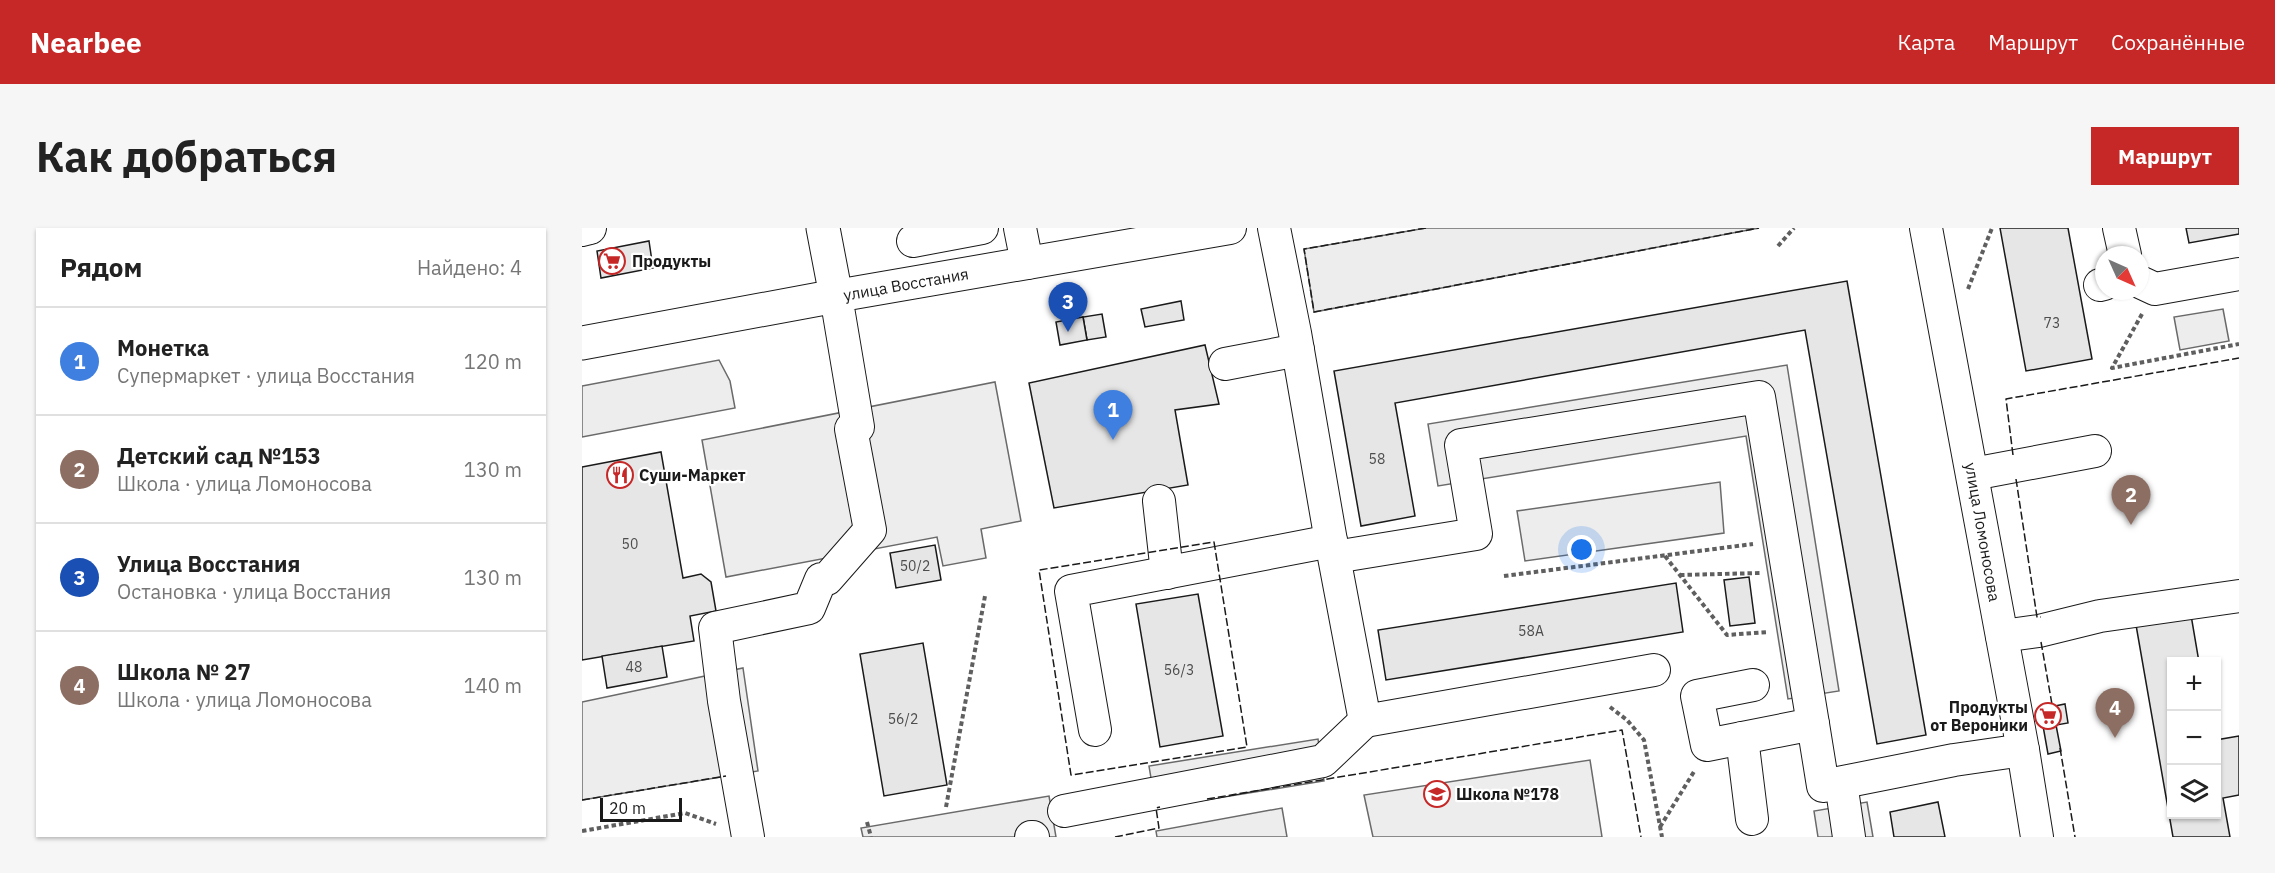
<!DOCTYPE html>
<html lang="ru">
<meta charset="utf-8">
<style>
:root{--surface:#fff;--page:#f6f6f6;--text:#222;--muted:#767676;--line:#e0e0e0;--accent:#c62828}
body{margin:0;font-family:"IBM Plex Sans",sans-serif;background:var(--page);color:var(--text)}
.controls{position:absolute;right:18px;bottom:18px;display:grid;overflow:hidden;border-radius:0px;box-shadow:0 2px 4px #0004}
.controls button{width:54px;height:54px;display:grid;place-items:center;padding:0;border:0;border-bottom:2px solid var(--line);background:var(--surface);color:var(--text);font:30px sans-serif}
.compass{position:absolute;left:1513px;top:18px;width:54px;height:54px;border-radius:50%;background:var(--surface);box-shadow:0 2px 4px #0004;rotate:135deg}
.scale{position:absolute;left:18px;bottom:15px;width:82px;box-sizing:border-box;padding-left:6px;border:3px solid #1a1a1a;border-top:0;font-size:16px;line-height:21px;white-space:nowrap;color:#1a1a1a;-webkit-text-stroke:4px #fff;paint-order:stroke}
.you{position:absolute;left:1000px;top:322px;width:21px;height:21px;margin:-15px;border:4px solid #fff;border-radius:50%;background:#1a73e8;box-shadow:0 0 0 9px #1a73e833}
.badge{display:grid;place-items:center;width:39px;height:39px;border-radius:50%;background:var(--accent);color:#fff;font-size:20px;font-weight:700}
.pin{position:absolute;translate:-50% -50px;filter:drop-shadow(0 2px 3px #0008)}
.pin::after{content:'';position:absolute;top:32px;width:21px;height:18px;background:inherit;clip-path:polygon(0 0,100% 0,50% 100%)}
.list{margin:0;padding:0;list-style:none}
h2{display:flex;justify-content:space-between;align-items:center;height:78px;margin:0;padding:0 24px;font-size:26px}
h2 small{font-size:20px;font-weight:400;color:var(--muted)}
.list li{display:grid;grid-template-columns:39px 1fr auto;gap:18px;align-items:center;box-sizing:border-box;height:108px;padding:0 24px;border-top:2px solid var(--line)}
.list b{display:block;font-size:22px;white-space:nowrap}
.list p{margin:0;font-size:20px;white-space:nowrap;color:var(--muted)}
.list em{font-size:20px;font-style:normal;color:var(--muted)}
.icon{flex:none;width:33px;height:33px;fill:none;stroke:currentColor;stroke-width:2;stroke-linecap:round;stroke-linejoin:round}
.map{position:relative;flex:none;width:1657px;height:609px;overflow:hidden;border-radius:0px}
header{display:flex;align-items:center;gap:36px;box-sizing:border-box;height:84px;padding:0 30px;background:var(--accent);color:#fff}
header strong{font-size:28px}
nav{display:flex;gap:33px;margin-inline-start:auto;font-size:21px}
.intro{display:flex;align-items:center;justify-content:space-between;box-sizing:border-box;height:144px;padding:0 36px}
h1{margin:0;font-size:42px}
.button{padding:15px 27px;border-radius:0px;background:var(--accent);color:#fff;font-size:21px;font-weight:700}
main{display:flex;gap:36px;padding:0 36px}
aside{flex:1;background:var(--surface);border-radius:0px;box-shadow:0 2px 4px #0004}
.map>svg:first-child{display:block}
.built{fill:#ededed;stroke:#6a6a6a;stroke-width:1.5}
.building{fill:#e6e6e6;stroke:#1a1a1a;stroke-width:1.5}
.lines{fill:none;stroke-linecap:round;stroke-linejoin:round}
.minor-casing{stroke:#1a1a1a;stroke-width:34}
.major-casing{stroke:#1a1a1a;stroke-width:35}
.path{stroke:#5f5f5f;stroke-width:4;stroke-dasharray:4.5 3;stroke-linecap:butt}
.minor{stroke:#fff;stroke-width:32}
.major{stroke:#fff;stroke-width:33}
.fence{stroke:#1a1a1a;stroke-width:1.5;stroke-dasharray:8 3;stroke-linecap:butt}
.labels{text-anchor:middle;stroke-width:4.5;stroke-linejoin:round;paint-order:stroke}
.number-label{font-size:14px;fill:#4d4d4d}
.poi-label{font-size:16px;font-weight:bold;fill:#1a1a1a;stroke:#fff;text-anchor:start}
.street-label{font-size:16px;fill:#1a1a1a;stroke:#fff}
</style>
<header>
<strong>Nearbee</strong>
<nav><a>Карта</a><a>Маршрут</a><a>Сохранённые</a></nav>
</header>
<div class="intro"><h1>Как добраться</h1><a class="button">Маршрут</a></div>
<main>
<aside>
<h2>Рядом<small>Найдено: 4</small></h2>
<ul class="list">
<li><span class="badge" style="background:#3f7fe0">1</span><div><b>Монетка</b><p>Супермаркет · улица Восстания</p></div><em>120 m</em></li>
<li><span class="badge" style="background:#8d6e63">2</span><div><b>Детский сад №153</b><p>Школа · улица Ломоносова</p></div><em>130 m</em></li>
<li><span class="badge" style="background:#1a4fb4">3</span><div><b>Улица Восстания</b><p>Остановка · улица Восстания</p></div><em>130 m</em></li>
<li><span class="badge" style="background:#8d6e63">4</span><div><b>Школа № 27</b><p>Школа · улица Ломоносова</p></div><em>140 m</em></li>
</ul>
</aside>
<div class="map">
<svg width="1657" height="609" viewBox="0 0 1657 609">
<rect width="100%" height="100%" fill="#fff"/>
<g class="built">
<path d="M844 0H1177L732 84 722 21Z"/>
<path d="M1641 81 1647 113 1598 122 1592 89Z"/>
<path d="M137 132 148 153 153 180 0 209V158Z"/>
<path d="M1205 137 1257 463 1206 471 1164 208 856 258 846 196Z"/>
<path d="M413 154 439 293 399 301 404 330 361 338 355 309 144 349 120 212Z"/>
<path d="M1138 254 1142 305 943 333 935 283Z"/>
<path d="M161 440 176 543 0 572V474Z"/>
<path d="M736 511 742 553 574 580 567 538Z"/>
<path d="M1008 532 1020 609H791L782 567Z"/>
<path d="M467 568 474 609H281L279 600Z"/>
<path d="M1285 574 1291 609H1236L1232 583Z"/>
<path d="M700 580 705 609H575L574 603Z"/>
</g>
<g class="building">
<path d="M1418 0H1486L1510 131 1444 143Z"/>
<path d="M1604 0H1657V6L1607 15Z"/>
<path d="M67 13 71 40 19 50 15 23Z"/>
<path d="M1265 53 1344 507 1295 516 1223 102 813 175 833 288 779 298 752 143Z"/>
<path d="M599 73 602 92 563 99 559 81Z"/>
<path d="M520 86 524 109 505 112 501 89Z"/>
<path d="M501 89 505 112 478 117 474 94Z"/>
<path d="M623 117 637 176 593 182 606 257 472 280 447 155Z"/>
<path d="M79 224 101 350 119 346 129 354 134 383 108 388 112 413 0 432V239Z"/>
<path d="M353 317 359 352 314 360 308 325Z"/>
<path d="M1167 349 1173 395 1148 398 1142 352Z"/>
<path d="M1094 355 1101 404 804 452 796 402Z"/>
<path d="M616 366 641 508 578 519 554 376Z"/>
<path d="M1609 387 1617 434H1590V586H1634V512L1657 508V567L1641 570 1648 609H1591L1554 397Z"/>
<path d="M341 415 365 557 302 568 278 426Z"/>
<path d="M80 418 85 449 25 460 20 428Z"/>
<path d="M1483 476 1486 495 1474 497 1479 523 1466 526 1458 481Z"/>
<path d="M1356 574 1363 609H1312L1308 584Z"/>
</g>
<g class="lines">
<defs>
<g id="minor">
<path d="M438 0 445 35"/>
<path d="M692 0 713 105 749 313 783 493 1072 442"/>
<path d="M1344 0 1441 522 1455 609"/>
<path d="M1537 0 1543 27"/>
<path d="M0 2 8 0"/>
<path d="M331 13 400 0"/>
<path d="M1558 54 1573 61 1657 46"/>
<path d="M1518 57 1522 56"/>
<path d="M643 136 716 122"/>
<path d="M1391 246 1513 223"/>
<path d="M577 273 585 345"/>
<path d="M753 329 894 306 879 217 1177 169 1231 496"/>
<path d="M1420 408 1457 403 1518 388 1657 368"/>
<path d="M1171 457 1115 468 1125 517 1231 496 1241 558 1372 532 1441 522"/>
<path d="M513 502 489 363 749 313"/>
<path d="M1160 510 1170 591"/>
<path d="M1259 555 1267 609"/>
<path d="M482 583 741 533 783 493"/>
<path d="M166 609 142 473 133 400 227 380 239 351H245L288 302 269 201 276 199 254 68 648 0"/>
<path d="M449 609H451"/>
</g>
<path id="major" d="M0 115 254 68 241 0"/>
</defs>
<use href="#minor" class="minor-casing"/>
<use href="#major" class="major-casing"/>
<g class="path">
<path d="M1196 18 1212 0"/>
<path d="M1386 61 1410 0"/>
<path d="M1560 86 1530 140 1657 116"/>
<path d="M1083 328 1145 407 1186 404"/>
<path d="M1098 347 1178 345"/>
<path d="M922 348 1171 316"/>
<path d="M1028 479 1045 492 1062 512 1080 609"/>
<path d="M364 579 403 368"/>
<path d="M285 594 289 609"/>
<path d="M1078 599 1113 542"/>
<path d="M0 603 103 585 134 596"/>
</g>
<use href="#minor" class="minor"/>
<use href="#major" class="major"/>
<g class="fence">
<path d="M844 0 722 21 732 84 1177 0"/>
<path d="M1431 227 1424 171 1657 130"/>
<path d="M1434 251 1455 389H1459"/>
<path d="M632 314 665 519 489 547 457 342Z"/>
<path d="M1459 414 1471 482"/>
<path d="M1478 520 1493 609"/>
<path d="M625 571 1040 502 1059 609"/>
<path d="M0 572 144 548"/>
<path d="M533 609 577 600 574 580 578 579"/>
</g>
</g>
<defs>
<symbol id="supermarket-ring" viewBox="-11 -11 22 22"><circle r="9.5" fill="#fff" stroke="#c62828" stroke-width="1.5"/><path d="M-6-5.5h2.5l.6 2H6L4.5 2H-2.5L-4.4-4H-6ZM-1.5 3.2a1.3 1.3 0 1 0 .1 0ZM3 3.2a1.3 1.3 0 1 0 .1 0Z" fill="#c62828"/></symbol>
<symbol id="restaurant-ring" viewBox="-11 -11 22 22"><circle r="9.5" fill="#fff" stroke="#c62828" stroke-width="1.5"/><path d="M-5-6h1v4h1v-4h1v4h1v-4h1v5L-1.5 .5V6h-2V.5L-5-1ZM5-6V6H3V1.5H1.5Q1.5-4 5-6Z" fill="#c62828"/></symbol>
<symbol id="school-ring" viewBox="-11 -11 22 22"><circle r="9.5" fill="#fff" stroke="#c62828" stroke-width="1.5"/><path d="M0-5L7-2L0 1L-7-2ZM-4 1L0 2.5L4 1V4Q0 6-4 4Z" fill="#c62828"/></symbol>
</defs>
<g fill-rule="evenodd">
<use href="#supermarket-ring" x="15" y="18" width="30" height="30"/>
<use href="#restaurant-ring" x="23" y="232" width="30" height="30"/>
<use href="#supermarket-ring" x="1451" y="473" width="30" height="30"/>
<use href="#school-ring" x="840" y="551" width="30" height="30"/>
</g>
<g class="labels">
<g class="number-label">
<text x="1470" y="100">73</text>
<text x="795" y="236">58</text>
<text x="48" y="321">50</text>
<text x="333" y="343">50/2</text>
<text x="949" y="408">58А</text>
<text x="52" y="444">48</text>
<text x="597" y="447">56/3</text>
<text x="321" y="496">56/2</text>
</g>
<g class="poi-label">
<text x="50" y="39">Продукты</text>
<text x="57" y="253">Суши-Маркет</text>
<text x="1446" y="485" text-anchor="end">Продукты<tspan x="1446" dy="18">от Вероники</tspan></text>
<text x="874" y="572">Школа №178</text>
</g>
<g class="street-label">
<text transform="translate(324 56) rotate(-10)" y="6">улица Восстания</text>
<text transform="translate(1401 304) rotate(80)" y="6">улица Ломоносова</text>
</g>
</g>
</svg>
<div class="controls">
<button>+</button>
<button>−</button>
<button><svg class="icon" aria-label="layers" viewBox="0 0 24 24"><path d="M12 4l9 5-9 5-9-5zM3 14l9 5 9-5"/></svg></button>
</div>
<svg class="compass" viewBox="-18 -18 36 36"><path d="M0-13l5 13h-10z" fill="#e53935"/><path d="M0 13l5-13h-10z" fill="#767676"/></svg>
<div class="scale">20 m</div>
<div class="you"></div>
<div class="pin badge" style="left:531px;top:212px;background:#3f7fe0">1</div>
<div class="pin badge" style="left:1549px;top:297px;background:#8d6e63">2</div>
<div class="pin badge" style="left:486px;top:104px;background:#1a4fb4">3</div>
<div class="pin badge" style="left:1533px;top:510px;background:#8d6e63">4</div>
</div>
</main>
